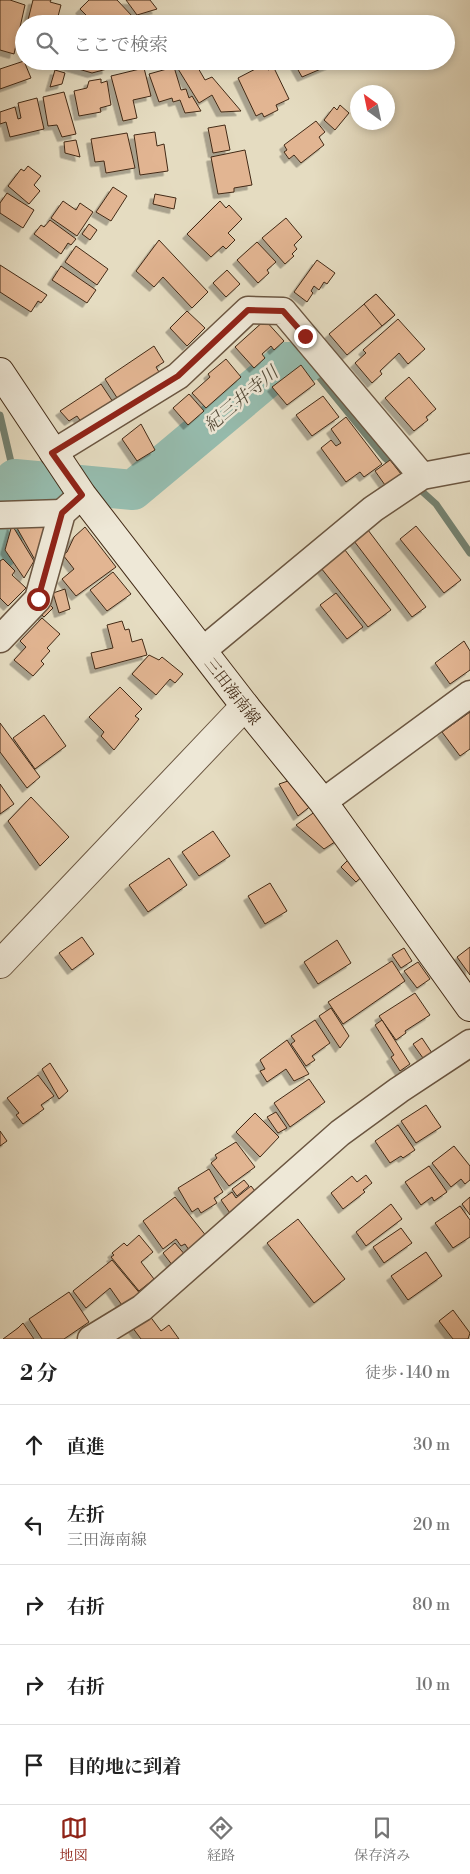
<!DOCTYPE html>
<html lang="ja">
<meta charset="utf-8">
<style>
:root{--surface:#fff;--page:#f2f2f2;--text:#222;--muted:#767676;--line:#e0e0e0;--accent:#8f2418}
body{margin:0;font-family:"Libre Bodoni","Noto Serif JP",serif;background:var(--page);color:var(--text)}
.compass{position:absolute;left:350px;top:85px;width:45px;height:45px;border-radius:50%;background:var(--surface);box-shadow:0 2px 8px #0003;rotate:327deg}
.stop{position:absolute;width:15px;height:15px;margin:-11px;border:4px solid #8f2418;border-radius:50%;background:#fff}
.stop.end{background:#8f2418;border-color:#fff;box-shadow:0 1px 5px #0008}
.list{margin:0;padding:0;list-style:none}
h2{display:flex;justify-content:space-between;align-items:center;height:65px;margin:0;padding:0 20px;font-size:21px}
h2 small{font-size:16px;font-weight:400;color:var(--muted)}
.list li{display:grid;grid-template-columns:32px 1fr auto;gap:15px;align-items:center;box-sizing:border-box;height:80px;padding:0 20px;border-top:1px solid var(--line)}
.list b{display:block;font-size:19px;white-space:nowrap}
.list p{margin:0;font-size:16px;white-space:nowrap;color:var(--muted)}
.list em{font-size:16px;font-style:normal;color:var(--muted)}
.icon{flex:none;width:28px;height:28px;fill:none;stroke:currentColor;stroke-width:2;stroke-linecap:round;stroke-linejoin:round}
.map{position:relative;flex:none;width:470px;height:1339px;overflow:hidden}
.search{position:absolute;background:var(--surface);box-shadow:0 2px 8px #0003;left:15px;right:15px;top:15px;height:55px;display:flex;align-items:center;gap:12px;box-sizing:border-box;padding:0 18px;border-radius:28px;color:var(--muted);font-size:19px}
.sheet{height:465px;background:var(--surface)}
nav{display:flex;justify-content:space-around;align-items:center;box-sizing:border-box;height:70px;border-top:1px solid var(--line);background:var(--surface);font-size:14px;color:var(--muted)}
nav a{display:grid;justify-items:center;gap:2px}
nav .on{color:var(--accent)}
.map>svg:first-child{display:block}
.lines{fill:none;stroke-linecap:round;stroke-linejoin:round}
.stream{stroke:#748271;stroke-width:7}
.river{stroke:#96bcae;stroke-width:40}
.building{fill:#e2b592;stroke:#422a16;filter:url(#shadow)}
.minor-casing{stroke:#6b5641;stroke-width:29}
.tertiary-casing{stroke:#6b5641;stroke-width:30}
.secondary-casing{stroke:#422a16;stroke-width:30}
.minor{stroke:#eee8d7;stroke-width:26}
.tertiary{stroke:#eee8d7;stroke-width:28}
.secondary{stroke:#eee8d7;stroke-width:28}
.route{stroke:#8f2418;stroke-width:6}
.labels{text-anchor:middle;stroke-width:5;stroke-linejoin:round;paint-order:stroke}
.street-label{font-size:16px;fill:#422a16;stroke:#eee8d7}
.water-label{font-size:18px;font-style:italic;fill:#574e3c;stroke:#eee8d7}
</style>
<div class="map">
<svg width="470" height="1339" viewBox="0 0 470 1339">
<defs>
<filter id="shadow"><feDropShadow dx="-4.5" dy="4.5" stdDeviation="0" flood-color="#0004"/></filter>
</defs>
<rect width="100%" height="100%" fill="#e5dcc1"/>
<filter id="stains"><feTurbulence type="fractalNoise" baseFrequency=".004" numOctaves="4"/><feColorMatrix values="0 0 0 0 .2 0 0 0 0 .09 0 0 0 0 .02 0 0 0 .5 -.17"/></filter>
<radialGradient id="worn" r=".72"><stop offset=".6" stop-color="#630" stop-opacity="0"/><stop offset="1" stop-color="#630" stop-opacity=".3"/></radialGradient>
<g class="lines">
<g class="stream">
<path d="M307 362 385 458 436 504 470 553"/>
<path d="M0 415 15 479"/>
</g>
<path class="river" d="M0 549 15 479 133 490 286 362H307"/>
</g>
<g class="building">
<path d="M0 0H10L25 5 14 54 0 50Z"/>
<path d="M33 0H51L50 2 61 5 56 24H27Z"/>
<path d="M89 0H117L133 17 126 24H117L111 18 105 24H99L93 18 91 20 80 9Z"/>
<path d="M126 0H150L157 9 137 15Z"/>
<path d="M24 61 31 78 0 89V69Z"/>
<path d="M66 61H104L107 69 92 73 65 65Z"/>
<path d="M180 61H194L205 80 212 77 241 111 221 112 212 95 199 103 175 64Z"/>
<path d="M293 61H334L335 63 302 77Z"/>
<path d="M265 64 268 70 274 68 289 99 276 105 278 110 264 117 262 113 256 116 238 78Z"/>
<path d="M174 67 181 90 186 89 189 98 192 96 201 111 185 113 180 100 173 102 172 98 159 102 149 74Z"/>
<path d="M144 68 151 96 133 100 137 118 123 121 111 76Z"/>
<path d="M55 70 65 73 62 84 50 87Z"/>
<path d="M101 79V83L107 81 111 105 100 108 101 112 79 116 74 91 87 88 89 81Z"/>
<path d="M64 92 76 134 62 137 57 125 48 126 43 97Z"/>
<path d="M37 98 44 129 10 137 6 122 0 124V112L15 107 18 119 21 118 18 103Z"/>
<path d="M340 105 349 113 335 130 324 120 334 107 337 110Z"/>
<path d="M316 121 325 132 319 137 324 145 301 163 294 155 289 159 284 152 287 150 284 145Z"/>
<path d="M225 125 230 150 213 153 208 128Z"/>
<path d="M155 132 157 146 164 144 168 171 140 175 134 135Z"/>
<path d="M127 133 135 168 106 173 104 161 95 162 91 139Z"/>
<path d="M76 140 80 157 65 153 64 142Z"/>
<path d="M245 150 252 185 234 188V192L218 194 211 157Z"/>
<path d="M28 166 41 176 34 185 40 191 29 204 8 186 21 169 24 171Z"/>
<path d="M113 187 127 196 111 221 96 212Z"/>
<path d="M7 193 34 210 23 228 0 213V203Z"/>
<path d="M155 194 176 198 174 209 153 204Z"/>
<path d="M63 201 76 210 80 203 93 212 77 236 51 218Z"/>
<path d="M220 201 226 208 229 205 242 219 228 233 235 240 226 249 223 246 211 257 187 234Z"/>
<path d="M286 218 302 237 294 245 297 249 292 254 294 256 285 264 262 238Z"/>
<path d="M50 220 76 239 71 245 68 243 61 254 34 234 41 225 44 227Z"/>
<path d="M89 224 97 230 90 240 82 234Z"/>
<path d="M159 240 208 292 192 308 163 277 154 287 136 271Z"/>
<path d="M257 242 276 262 267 270 269 273 258 283 237 260Z"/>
<path d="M76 246 108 269 97 285 65 262Z"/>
<path d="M317 260 335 273 327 284 324 282 319 290 314 286 311 291 313 293 307 302 294 292Z"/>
<path d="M0 265 47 295 41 303 38 301 31 312 0 292Z"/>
<path d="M61 266 96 290 87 303 52 280Z"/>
<path d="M227 270 240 284 226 297 213 283Z"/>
<path d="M376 294 395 315 347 355 329 334Z"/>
<path d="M376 294 395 315 382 326 364 304Z"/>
<path d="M187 311 205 328 187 346 170 328Z"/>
<path d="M398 319 425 349 408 364 399 353 380 371 382 374 372 383 355 363 366 353 363 350Z"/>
<path d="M265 320 284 341 274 350 271 346 262 354 265 358 254 368 235 347Z"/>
<path d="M154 346 164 362 156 367 162 377 121 404 105 379Z"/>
<path d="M226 359 241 377 206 408 192 393 210 377 208 374Z"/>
<path d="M301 365 315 384 287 405 272 387Z"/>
<path d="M409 377 436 409 426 417 428 420 414 431 385 398Z"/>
<path d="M101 384 115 405 84 426 77 416 69 421 60 411Z"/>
<path d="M189 394 204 411 188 425 173 408Z"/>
<path d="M323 396 339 417 312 436 296 415Z"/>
<path d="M346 417 382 464 364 477 360 472 346 482 321 448 331 440 336 446 341 443 331 429Z"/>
<path d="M141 424 155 450 137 461 122 439Z"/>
<path d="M390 460 401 474 385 485 375 471Z"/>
<path d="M31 519 41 521 50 535 43 554 35 560 17 528Z"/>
<path d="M12 525 34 561 24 578 5 550Z"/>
<path d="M416 526 461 580 444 593 400 539Z"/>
<path d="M85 527 116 567 76 596 62 579 74 569 63 555 67 552 74 537Z"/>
<path d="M368 530 426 607 412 617 354 541Z"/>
<path d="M345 550 391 610 368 627 321 568Z"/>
<path d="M3 559 15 571 12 575 26 588 8 606 0 598V561Z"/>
<path d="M113 572 131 594 107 611 90 590Z"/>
<path d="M65 589 70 609 59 613 53 593Z"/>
<path d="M336 593 363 627 347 639 320 605Z"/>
<path d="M46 601 53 608 44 617 37 610Z"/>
<path d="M42 618 60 634 47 648 50 651 41 661 44 664 33 676 14 660 26 647 20 641Z"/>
<path d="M122 621 125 630 129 629 132 642 142 639 147 655 95 669 91 653 113 648 107 625Z"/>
<path d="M464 641 470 651V670L450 684 435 663Z"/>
<path d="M149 655 159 660 162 657 183 674 175 683 170 679 156 695 132 674Z"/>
<path d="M120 687 142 709 135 716 139 719 114 750 101 736 104 732 89 717Z"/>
<path d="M470 712V749L460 756 442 732Z"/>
<path d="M44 715 66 746 35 769 13 738Z"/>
<path d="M0 723 40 777 27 788 0 752Z"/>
<path d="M294 779 312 805 298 816 279 784Z"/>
<path d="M0 784 14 804 0 814Z"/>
<path d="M31 797 69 837 40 866 8 821Z"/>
<path d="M319 809 341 838 324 849 296 825Z"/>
<path d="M213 831 230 856 199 876 182 852Z"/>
<path d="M169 858 187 885 148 912 129 885Z"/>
<path d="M350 858 366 873 356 882 341 867Z"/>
<path d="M270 883 287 911 265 924 248 896Z"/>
<path d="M82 937 94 954 72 970 59 953Z"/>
<path d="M337 940 351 963 318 984 304 962Z"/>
<path d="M470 947V975L457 957Z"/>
<path d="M404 948 412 961 401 968 392 955Z"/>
<path d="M392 961 405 981 343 1024 328 1002Z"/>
<path d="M418 962 430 979 417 988 404 971Z"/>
<path d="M415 993 430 1015 405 1031 406 1033 396 1040 379 1016Z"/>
<path d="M331 1008 349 1036 340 1048 319 1016Z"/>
<path d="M315 1020 330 1043 312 1056 315 1060 306 1066 291 1044 295 1041 291 1036Z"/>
<path d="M382 1020 410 1064 400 1071 391 1057 394 1055 375 1025Z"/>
<path d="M422 1038 432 1053 423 1058 413 1044Z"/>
<path d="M287 1040 309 1074 294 1081 286 1069 267 1082 260 1071 265 1069 260 1060Z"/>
<path d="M50 1063 68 1091 59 1099 42 1069Z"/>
<path d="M38 1075 54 1096 41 1105 44 1109 23 1124 16 1115 19 1113 7 1098Z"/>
<path d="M309 1079 325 1102 290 1127 274 1103Z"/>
<path d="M426 1105 441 1127 416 1143 401 1121Z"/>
<path d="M276 1112 287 1128 278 1133 267 1117Z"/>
<path d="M255 1113 279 1137 260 1157 236 1132Z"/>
<path d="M398 1125 415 1150 403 1158 401 1156 390 1163 375 1141Z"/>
<path d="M0 1131 7 1141 0 1146Z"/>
<path d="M236 1142 255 1167 229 1186 211 1163 217 1158 215 1155Z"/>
<path d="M454 1146 470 1166V1180L465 1184 461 1179 451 1187 432 1163Z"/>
<path d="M429 1166 447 1192 434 1201 432 1197 421 1205 405 1182Z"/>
<path d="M209 1169 223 1192 214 1198 217 1203 201 1213 198 1208 192 1212 178 1188Z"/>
<path d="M366 1175 372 1183 363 1190 365 1192 343 1209 331 1193 352 1176 357 1182Z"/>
<path d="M244 1180 249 1186 237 1196 232 1189Z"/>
<path d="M251 1186 259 1196 232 1216 221 1200 232 1192 236 1198Z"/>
<path d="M175 1197 207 1237 189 1250 185 1244 181 1246 176 1239 163 1249 143 1221Z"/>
<path d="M470 1197V1215L462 1204Z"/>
<path d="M391 1204 402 1219 366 1246 356 1232Z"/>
<path d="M460 1206 470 1220V1237L453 1248 435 1223Z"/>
<path d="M298 1219 345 1279 314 1303 267 1243Z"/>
<path d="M401 1228 412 1243 384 1263 373 1247Z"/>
<path d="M139 1235 153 1252 141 1262 154 1279 139 1291 111 1257 114 1255 112 1253 124 1243 127 1246Z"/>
<path d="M175 1243 186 1256 173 1266 163 1253Z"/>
<path d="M426 1252 442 1276 408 1300 391 1276Z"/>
<path d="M112 1260 142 1296 124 1308 110 1288 86 1308 73 1291Z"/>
<path d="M69 1292 89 1322 64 1339H42L29 1319Z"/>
<path d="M453 1310 470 1333 468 1339H453L439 1321Z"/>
<path d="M149 1315 161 1331 169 1325 179 1339H141L132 1327Z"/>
<path d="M23 1323 34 1339H3L18 1328Z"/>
</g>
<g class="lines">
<defs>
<g id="minor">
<path d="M53 453 178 376 248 310 283 311 422 476"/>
<path d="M0 515 62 513"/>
<path d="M0 639 38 599 62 513 82 495"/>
<path d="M202 651 373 509 422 476 470 467"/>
<path d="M323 802 470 694"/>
<path d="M91 1339 142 1308 340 1133 399 1090 470 1043"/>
</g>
<path id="tertiary" d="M0 964 245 706"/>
<path id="secondary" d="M0 372 82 495 245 706 323 802 470 1007"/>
</defs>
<use href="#minor" class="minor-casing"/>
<use href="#tertiary" class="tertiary-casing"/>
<use href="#secondary" class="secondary-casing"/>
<use href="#minor" class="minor"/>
<use href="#tertiary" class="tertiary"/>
<use href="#secondary" class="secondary"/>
</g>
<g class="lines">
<path class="route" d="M38 599 62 513 82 495 52 453 178 376 248 310 283 311 305 336"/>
</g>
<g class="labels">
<g class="street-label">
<text transform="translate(233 691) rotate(52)" y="6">三田海南線</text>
</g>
<g class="water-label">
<text transform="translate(241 399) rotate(-40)" y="6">紀三井寺川</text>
</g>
</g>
<rect width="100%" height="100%" filter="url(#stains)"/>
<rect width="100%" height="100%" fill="url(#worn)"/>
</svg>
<svg class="compass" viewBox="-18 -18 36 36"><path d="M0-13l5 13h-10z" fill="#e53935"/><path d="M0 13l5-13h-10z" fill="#767676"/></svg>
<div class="stop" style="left:38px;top:599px"></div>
<div class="stop end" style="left:305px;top:336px"></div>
<div class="search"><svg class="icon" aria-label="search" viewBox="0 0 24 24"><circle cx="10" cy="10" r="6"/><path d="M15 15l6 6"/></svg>ここで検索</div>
</div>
<section class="sheet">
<h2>2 分<small>徒歩 · 140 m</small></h2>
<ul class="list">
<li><svg class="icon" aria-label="ahead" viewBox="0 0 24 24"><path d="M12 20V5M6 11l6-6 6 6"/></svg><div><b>直進</b></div><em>30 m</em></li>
<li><svg class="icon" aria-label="left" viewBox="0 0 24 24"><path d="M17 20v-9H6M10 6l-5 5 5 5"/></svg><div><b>左折</b><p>三田海南線</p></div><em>20 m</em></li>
<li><svg class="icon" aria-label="right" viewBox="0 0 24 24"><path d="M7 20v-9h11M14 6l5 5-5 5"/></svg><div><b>右折</b></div><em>80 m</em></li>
<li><svg class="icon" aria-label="right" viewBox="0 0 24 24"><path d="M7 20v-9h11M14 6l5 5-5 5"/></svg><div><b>右折</b></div><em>10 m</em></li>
<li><svg class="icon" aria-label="arrive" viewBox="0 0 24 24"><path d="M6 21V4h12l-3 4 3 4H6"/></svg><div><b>目的地に到着</b></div></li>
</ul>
</section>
<nav>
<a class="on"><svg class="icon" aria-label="map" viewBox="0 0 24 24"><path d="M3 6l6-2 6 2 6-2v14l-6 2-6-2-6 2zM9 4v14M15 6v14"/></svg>地図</a>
<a><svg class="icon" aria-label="directions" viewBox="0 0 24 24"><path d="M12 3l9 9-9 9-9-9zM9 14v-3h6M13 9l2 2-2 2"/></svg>経路</a>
<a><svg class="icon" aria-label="saved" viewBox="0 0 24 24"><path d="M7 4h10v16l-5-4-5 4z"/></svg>保存済み</a>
</nav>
